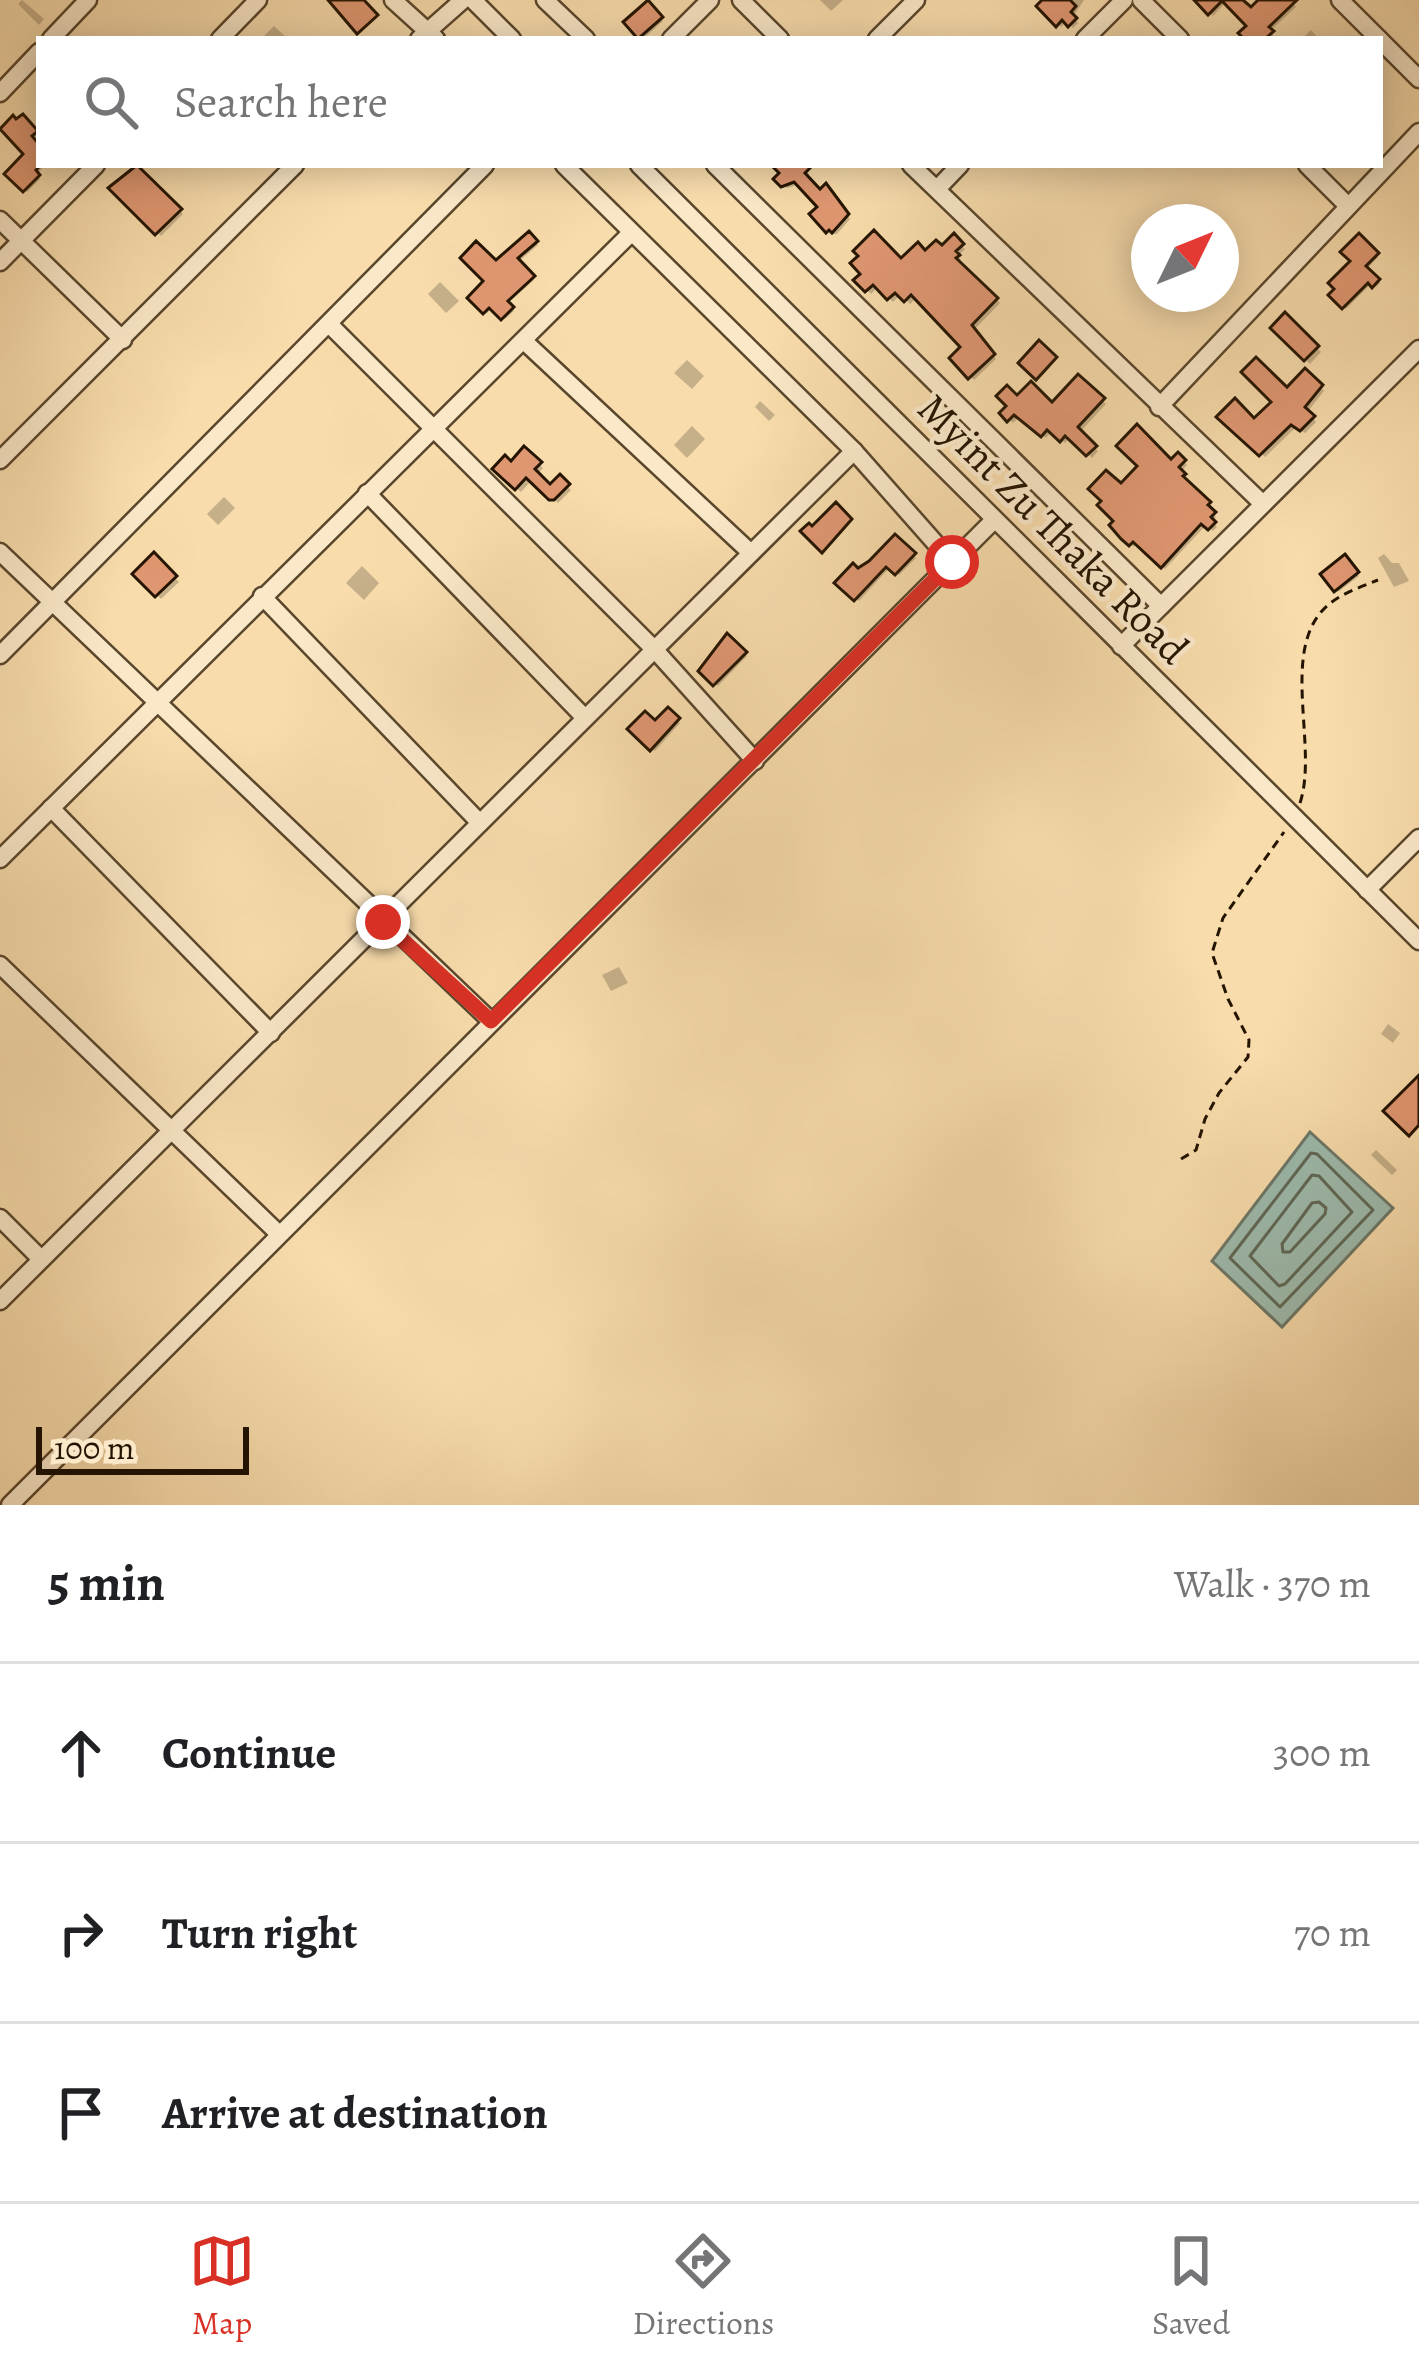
<!DOCTYPE html>
<meta charset="utf-8">
<style>
:root{--surface:#fff;--page:#f6f6f6;--text:#202124;--muted:#757577;--line:#e0e0e0;--accent:#d93025}
body{margin:0;font-family:Alegreya,serif;background:var(--page);color:var(--text)}
.compass{position:absolute;left:1131px;top:204px;width:108px;height:108px;border-radius:50%;background:var(--surface);box-shadow:0 6px 30px #0003;rotate:47deg}
.scale{position:absolute;left:36px;bottom:30px;width:213px;box-sizing:border-box;padding-left:12px;border:6px solid #241401;border-top:0;font-size:33px;line-height:42px;white-space:nowrap;color:#241401;-webkit-text-stroke:9px #fae8c9;paint-order:stroke}
.stop{position:absolute;width:36px;height:36px;margin:-27px;border:9px solid #d93025;border-radius:50%;background:#fff}
.stop.end{background:#d93025;border-color:#fff;box-shadow:0 3px 12px #0008}
.list{margin:0;padding:0;list-style:none}
h2{display:flex;justify-content:space-between;align-items:center;height:156px;margin:0;padding:0 48px;font-size:51px}
h2 small{font-size:39px;font-weight:400;color:var(--muted)}
.list li{display:grid;grid-template-columns:78px 1fr auto;gap:36px;align-items:center;box-sizing:border-box;height:180px;padding:0 48px;border-top:3px solid var(--line)}
.list b{display:block;font-size:45px;white-space:nowrap}
.list em{font-size:39px;font-style:normal;color:var(--muted)}
.icon{flex:none;width:66px;height:66px;fill:none;stroke:currentColor;stroke-width:2;stroke-linecap:round;stroke-linejoin:round}
.map{position:relative;flex:none;width:1419px;height:1505px;overflow:hidden}
.search{position:absolute;background:var(--surface);box-shadow:0 6px 30px #0003;left:36px;right:36px;top:36px;height:132px;display:flex;align-items:center;gap:30px;box-sizing:border-box;padding:0 42px;border-radius:0px;color:var(--muted);font-size:45px}
.sheet{height:696px;background:var(--surface)}
nav{display:flex;justify-content:space-around;align-items:center;box-sizing:border-box;height:168px;border-top:3px solid var(--line);background:var(--surface);font-size:33px;color:var(--muted)}
nav a{display:grid;justify-items:center;gap:6px}
nav .on{color:var(--accent)}
.map>svg:first-child{display:block}
.water{fill:#9dbbad;stroke:#6d7868;stroke-width:3}
.shadow{fill:#0003}
.lines{fill:none;stroke-linecap:round;stroke-linejoin:round}
.shore{stroke:#606857;stroke-width:3}
.building{fill:#df9772;stroke:#241401;stroke-width:3}
.minor-casing{stroke:#59462c;stroke-width:21}
.path{stroke:#241401;stroke-width:3;stroke-dasharray:9 6;stroke-linecap:butt}
.minor{stroke:#fae8c9;stroke-width:16}
.route{stroke:#d93025;stroke-width:15}
.labels{text-anchor:middle;stroke-width:9;stroke-linejoin:round;paint-order:stroke}
.street-label{font-size:42px;fill:#241401;stroke:#fae8c9}
</style>
<div class="map">
<svg width="1419" height="1505" viewBox="0 0 1419 1505">
<rect width="100%" height="100%" fill="#f8dcac"/>
<filter id="stains"><feTurbulence type="fractalNoise" baseFrequency=".00167" numOctaves="4"/><feColorMatrix values="0 0 0 0 .2 0 0 0 0 .09 0 0 0 0 .02 0 0 0 .5 -.17"/></filter>
<radialGradient id="worn" r=".72"><stop offset=".6" stop-color="#630" stop-opacity="0"/><stop offset="1" stop-color="#630" stop-opacity=".3"/></radialGradient>
<path class="water" d="M1310 1132 1393 1208 1282 1327 1212 1261Z"/>
<g class="shadow">
<path d="M22 0 44 19 39 25 18 4Z"/>
<path d="M820 0H843L831 11Z"/>
<path d="M1046 0H1084L1073 17 1078 23 1073 28 1067 21 1061 27 1040 6Z"/>
<path d="M1197 0H1239L1251 12 1263 0H1291L1296 7 1270 31 1274 36 1271 39H1248L1250 26 1226 2 1213 16Z"/>
<path d="M648 4 663 21 643 39 627 22Z"/>
<path d="M274 26 288 39H261Z"/>
<path d="M1311 30 1319 39H1302Z"/>
<path d="M23 118 38 135 33 140 39 147V165H46L36 174 40 179 27 192 8 174 27 154 17 123Z"/>
<path d="M775 165H801L809 174 806 178 820 193 826 188 850 219 837 234H831L814 214 821 207 800 184 787 188 777 179 783 174Z"/>
<path d="M138 168 183 214 161 236 113 188Z"/>
<path d="M529 235 538 245 518 262 534 280 507 304 514 311 505 319 493 307 486 314 472 298 496 264Z"/>
<path d="M954 237 965 249 958 256 961 260 957 264 1000 303 973 331 996 359 974 380 953 358 964 347 917 297 910 304 901 294 893 302 878 287 871 294 858 280 942 249Z"/>
<path d="M1359 237 1378 257 1366 270 1380 283 1376 287 1372 283 1346 309 1332 295 1354 261Z"/>
<path d="M440 282 459 301 446 313 428 294Z"/>
<path d="M1285 316 1321 352 1310 364 1274 328Z"/>
<path d="M687 360 704 376 692 389 674 373Z"/>
<path d="M1305 372 1324 391 1308 411 1316 422 1305 433 1296 427 1265 457 1221 417 1254 423Z"/>
<path d="M1078 378 1106 404 1079 433 1098 451 1092 458 1070 437 1065 443 1052 431 1046 438 1019 417 1013 423 1003 413 1017 399 1052 406Z"/>
<path d="M760 401 775 415 769 421 755 407Z"/>
<path d="M692 426 705 439 687 458 674 445Z"/>
<path d="M524 450 543 468 537 475 551 488 560 479 571 490 558 503 532 480 521 492 496 468 511 465Z"/>
<path d="M1178 456 1187 465 1180 472 1187 479 1184 481 1212 507 1209 510 1216 517 1212 522 1217 527 1213 531 1206 525 1165 569 1137 543 1134 547 1123 537 1121 487 1171 464Z"/>
<path d="M224 497 235 508 218 525 207 514Z"/>
<path d="M895 538 916 558 899 575 890 567 859 601 839 583 858 573Z"/>
<path d="M1384 554 1392 563H1399L1409 581 1394 587 1378 558Z"/>
<path d="M154 557 179 582 161 599 137 574Z"/>
<path d="M1345 558 1359 576 1338 592 1324 575Z"/>
<path d="M362 566 379 583 364 600 346 583Z"/>
<path d="M727 637 747 656 718 686 702 671Z"/>
<path d="M668 711 680 723 655 751 632 729 655 724Z"/>
<path d="M619 967 628 983 611 991 602 975Z"/>
<path d="M1388 1024 1400 1033 1393 1043 1381 1034Z"/>
<path d="M1376 1150 1397 1170 1392 1175 1371 1155Z"/>
</g>
<g class="lines">
<g class="shore">
<path d="M1311 1153 1317 1154 1373 1210 1280 1307 1230 1258Z"/>
<path d="M1312 1175 1319 1176 1352 1212 1285 1284 1279 1286 1250 1256Z"/>
<path d="M1319 1202 1326 1208 1325 1214 1290 1252H1283L1282 1244 1312 1203Z"/>
</g>
</g>
<g class="building">
<path d="M328 0H364L378 15 357 34Z"/>
<path d="M648 0 663 17 638 39 623 22Z"/>
<path d="M1042 0H1070L1076 6 1071 12 1077 18 1068 27 1062 20 1056 27 1036 6Z"/>
<path d="M1194 0H1243L1251 7 1258 0H1297L1269 27 1274 31 1265 39H1244L1238 33 1246 26 1222 1 1208 15Z"/>
<path d="M23 114 38 131 32 136 39 144V167L36 170 40 175 23 192 4 174 23 154 0 129 13 115 16 119Z"/>
<path d="M137 165 182 209 155 235 108 188Z"/>
<path d="M771 165H813L805 173 820 189 826 183 849 214 832 233 829 230 826 233 809 214 817 207 794 182 781 187 773 179 779 173Z"/>
<path d="M874 230 901 258 918 242 925 250 936 240 942 245 954 233 964 244 956 251 960 255 956 258 998 298 972 325 995 354 968 379 949 358 960 347 911 295 904 302 895 293 887 300 873 285 865 292 853 280 860 274 850 263 858 256 853 251Z"/>
<path d="M529 231 538 241 518 258 535 276 508 301 514 307 501 320 489 308 483 314 467 298 483 281 460 258 476 241 496 260Z"/>
<path d="M1359 233 1379 253 1366 266 1380 279 1372 288 1368 283 1342 309 1328 295 1334 289 1328 283 1350 261 1340 252Z"/>
<path d="M1285 312 1319 346 1304 361 1270 328Z"/>
<path d="M1039 340 1057 357 1036 380 1018 363Z"/>
<path d="M1256 357 1287 387 1305 368 1323 385 1305 407 1315 416 1300 431 1291 425 1259 456 1216 417 1235 398 1254 418 1271 402 1241 372Z"/>
<path d="M1078 374 1105 398 1078 427 1097 446 1086 456 1065 436 1060 442 1047 430 1041 437 1014 415 1007 422 999 413 1006 406 996 396 1007 385 1017 395 1031 381 1052 402Z"/>
<path d="M1137 424 1171 459 1178 452 1186 460 1179 467 1186 474 1183 476 1211 502 1208 505 1216 512 1211 517 1216 522 1208 530 1201 524 1161 568 1133 542 1129 546 1121 539 1109 525 1113 521 1097 505 1101 501 1088 489 1106 470 1121 483 1137 466 1116 446Z"/>
<path d="M524 446 542 462 535 469 550 484 560 474 570 484 554 500H549L526 478 515 490 492 469 505 455 511 461Z"/>
<path d="M836 502 852 519 822 553 800 531 809 523 812 526Z"/>
<path d="M895 534 916 553 895 575 886 567 854 601 834 583 853 563 858 568 869 561Z"/>
<path d="M154 552 177 576 155 597 132 574Z"/>
<path d="M1345 554 1359 572 1334 592 1320 574Z"/>
<path d="M727 633 747 652 713 686 698 671Z"/>
<path d="M668 707 680 718 650 751 627 729 645 711 655 720Z"/>
<path d="M1419 1075V1125L1409 1136 1383 1111Z"/>
</g>
<g class="lines">
<defs>
<g id="minor">
<path d="M393 0 436 39"/>
<path d="M473 0 512 39"/>
<path d="M545 0 586 39"/>
<path d="M741 0 780 39"/>
<path d="M1141 0 1180 39"/>
<path d="M1340 0 1379 39"/>
<path d="M51 39 88 0"/>
<path d="M220 39 258 0"/>
<path d="M419 39 463 0"/>
<path d="M671 39 710 0"/>
<path d="M877 39 916 0"/>
<path d="M1085 39 1124 0"/>
<path d="M1380 40 1419 79"/>
<path d="M0 93 39 52"/>
<path d="M564 165 854 451 952 562"/>
<path d="M639 165 1419 941"/>
<path d="M715 165 1161 606"/>
<path d="M911 165 1263 504"/>
<path d="M1307 165 1348 206"/>
<path d="M937 189 960 165"/>
<path d="M0 220 123 340"/>
<path d="M0 262 96 165"/>
<path d="M329 324 655 650 755 761"/>
<path d="M524 341 751 553"/>
<path d="M1159 407 1419 132"/>
<path d="M0 460 295 165"/>
<path d="M367 493 585 718"/>
<path d="M0 552 491 1021"/>
<path d="M262 596 480 823"/>
<path d="M1121 646 1419 349"/>
<path d="M0 655 485 165"/>
<path d="M51 808 271 1033"/>
<path d="M0 859 631 233"/>
<path d="M1367 890 1419 838"/>
<path d="M0 965 279 1234"/>
<path d="M0 1218 41 1259"/>
<path d="M0 1301 854 451"/>
<path d="M10 1505 994 520"/>
</g>
</defs>
<use href="#minor" class="minor-casing"/>
<g class="path">
<path d="M1300 803C1319 746 1278 648 1328 605 1342 593 1361 587 1378 580"/>
<path d="M1181 1159 1196 1150 1205 1119 1219 1093 1248 1057 1249 1040 1228 999 1212 953 1223 918 1284 832"/>
</g>
<use href="#minor" class="minor"/>
</g>
<g class="lines">
<path class="route" d="M383 922 491 1021 952 562"/>
</g>
<g class="labels">
<g class="street-label">
<text transform="translate(1054 528) rotate(45)" y="15">Myint Zu Thaka Road</text>
</g>
</g>
<rect width="100%" height="100%" filter="url(#stains)"/>
<rect width="100%" height="100%" fill="url(#worn)"/>
</svg>
<svg class="compass" viewBox="-18 -18 36 36"><path d="M0-13l5 13h-10z" fill="#e53935"/><path d="M0 13l5-13h-10z" fill="#757577"/></svg>
<div class="scale">100 m</div>
<div class="stop" style="left:952px;top:562px"></div>
<div class="stop end" style="left:383px;top:922px"></div>
<div class="search"><svg class="icon" aria-label="search" viewBox="0 0 24 24"><circle cx="10" cy="10" r="6"/><path d="M15 15l6 6"/></svg>Search here</div>
</div>
<section class="sheet">
<h2>5 min<small>Walk · 370 m</small></h2>
<ul class="list">
<li><svg class="icon" aria-label="ahead" viewBox="0 0 24 24"><path d="M12 20V5M6 11l6-6 6 6"/></svg><div><b>Continue</b></div><em>300 m</em></li>
<li><svg class="icon" aria-label="right" viewBox="0 0 24 24"><path d="M7 20v-9h11M14 6l5 5-5 5"/></svg><div><b>Turn right</b></div><em>70 m</em></li>
<li><svg class="icon" aria-label="arrive" viewBox="0 0 24 24"><path d="M6 21V4h12l-3 4 3 4H6"/></svg><div><b>Arrive at destination</b></div></li>
</ul>
</section>
<nav>
<a class="on"><svg class="icon" aria-label="map" viewBox="0 0 24 24"><path d="M3 6l6-2 6 2 6-2v14l-6 2-6-2-6 2zM9 4v14M15 6v14"/></svg>Map</a>
<a><svg class="icon" aria-label="directions" viewBox="0 0 24 24"><path d="M12 3l9 9-9 9-9-9zM9 14v-3h6M13 9l2 2-2 2"/></svg>Directions</a>
<a><svg class="icon" aria-label="saved" viewBox="0 0 24 24"><path d="M7 4h10v16l-5-4-5 4z"/></svg>Saved</a>
</nav>
